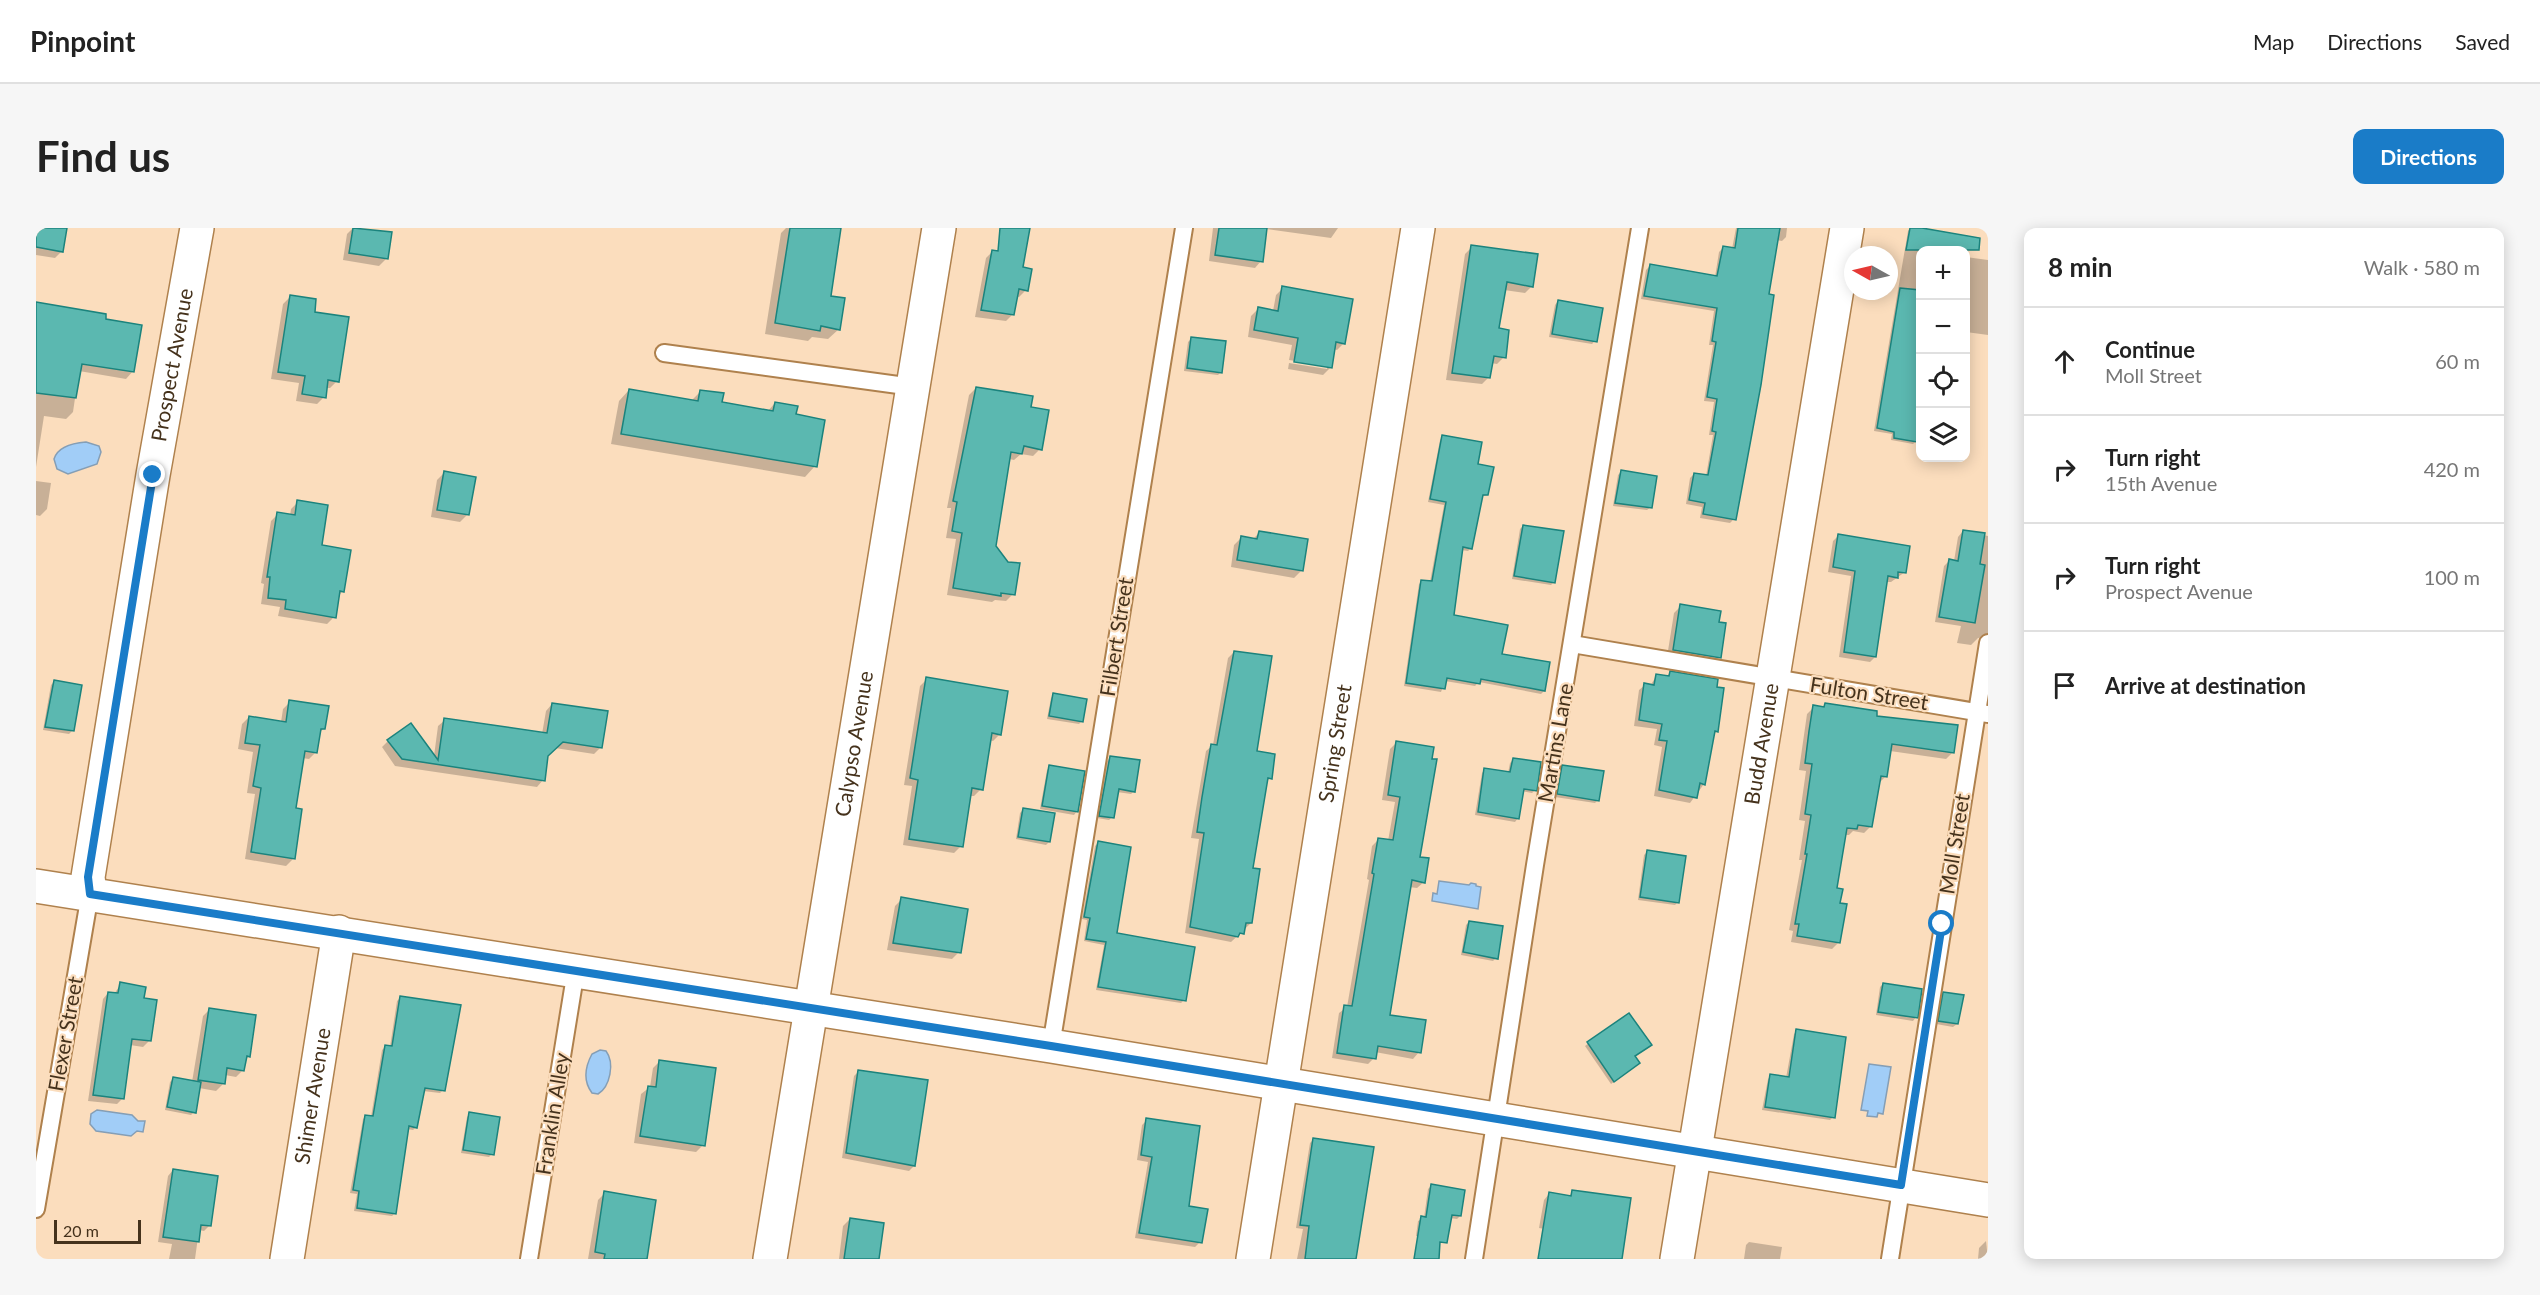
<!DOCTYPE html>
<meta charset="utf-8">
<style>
:root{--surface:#fff;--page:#f6f6f6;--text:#222;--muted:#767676;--line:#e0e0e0;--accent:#1a7cc8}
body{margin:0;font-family:Lato,sans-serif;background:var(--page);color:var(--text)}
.controls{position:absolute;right:18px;top:18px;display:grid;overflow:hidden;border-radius:12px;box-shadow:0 3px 15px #0003}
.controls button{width:54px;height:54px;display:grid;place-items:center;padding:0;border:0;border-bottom:2px solid var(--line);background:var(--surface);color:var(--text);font:30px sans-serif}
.compass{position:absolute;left:1808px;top:18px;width:54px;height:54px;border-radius:50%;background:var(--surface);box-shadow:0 3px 15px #0003;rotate:278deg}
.scale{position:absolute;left:18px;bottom:15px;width:87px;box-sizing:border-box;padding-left:6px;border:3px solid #45321c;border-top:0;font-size:16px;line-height:21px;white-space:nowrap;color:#45321c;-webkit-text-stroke:4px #fbddbd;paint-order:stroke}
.stop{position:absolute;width:18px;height:18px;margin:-14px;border:4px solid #1a7cc8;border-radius:50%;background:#fff}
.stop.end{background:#1a7cc8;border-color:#fff;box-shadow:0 2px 6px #0008}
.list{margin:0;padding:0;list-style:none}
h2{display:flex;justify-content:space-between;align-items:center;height:78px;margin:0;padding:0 24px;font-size:26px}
h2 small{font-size:20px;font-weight:400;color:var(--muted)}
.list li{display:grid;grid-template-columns:39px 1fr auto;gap:18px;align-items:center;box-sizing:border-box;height:108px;padding:0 24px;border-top:2px solid var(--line)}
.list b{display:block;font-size:22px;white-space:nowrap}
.list p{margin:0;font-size:20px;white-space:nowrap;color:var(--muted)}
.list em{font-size:20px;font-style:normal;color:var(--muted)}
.icon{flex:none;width:33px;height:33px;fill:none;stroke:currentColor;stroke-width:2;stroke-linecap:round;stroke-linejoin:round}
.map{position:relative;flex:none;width:1952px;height:1031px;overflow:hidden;border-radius:12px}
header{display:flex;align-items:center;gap:36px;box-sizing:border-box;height:84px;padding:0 30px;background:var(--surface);border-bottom:2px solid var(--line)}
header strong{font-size:28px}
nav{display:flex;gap:33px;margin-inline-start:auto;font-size:21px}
.intro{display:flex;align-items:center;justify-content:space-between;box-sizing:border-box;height:144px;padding:0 36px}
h1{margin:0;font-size:42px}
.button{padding:15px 27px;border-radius:12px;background:var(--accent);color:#fff;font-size:21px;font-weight:700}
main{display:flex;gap:36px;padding:0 36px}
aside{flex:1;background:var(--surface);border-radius:12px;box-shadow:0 3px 15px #0003}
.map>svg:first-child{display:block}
.water{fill:#a1cdf7;stroke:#859eb5;stroke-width:1.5}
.shadow{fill:#0003}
.building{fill:#5bb8b0;stroke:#1b837d;stroke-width:1.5}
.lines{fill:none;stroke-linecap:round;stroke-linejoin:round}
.service-casing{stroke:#af814d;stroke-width:20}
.minor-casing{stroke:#af814d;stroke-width:36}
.service{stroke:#fff;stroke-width:16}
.minor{stroke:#fff;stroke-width:33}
.route{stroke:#1a7cc8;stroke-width:8}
.labels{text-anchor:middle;stroke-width:4.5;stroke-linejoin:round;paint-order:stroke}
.street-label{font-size:21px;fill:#45321c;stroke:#fbddbd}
</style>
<header>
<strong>Pinpoint</strong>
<nav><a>Map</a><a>Directions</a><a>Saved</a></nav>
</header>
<div class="intro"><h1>Find us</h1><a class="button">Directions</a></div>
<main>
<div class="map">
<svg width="1952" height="1031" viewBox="0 0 1952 1031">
<rect width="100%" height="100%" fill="#fbddbd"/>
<g class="water">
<path d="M50 214 63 218 65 224 61 236 32 246 21 241 18 231C22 218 37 215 50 214Z"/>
<path d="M1403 653 1433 657 1435 655 1440 656V658L1445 659 1442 681 1396 673 1397 665 1401 666Z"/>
<path d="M564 822 570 823C579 835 574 859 562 866L556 865C547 853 549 839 556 826Z"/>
<path d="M1833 836 1855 839 1847 886 1842 885 1841 889 1831 888 1832 883 1825 882Z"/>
<path d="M61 882 96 887 102 893H109L107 904 101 903 95 908 60 903 54 896 55 886Z"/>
</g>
<g class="shadow">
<path d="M0 0H30L26 23 19 30 0 27Z"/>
<path d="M317 0 354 5 350 31 343 38 307 32 311 6Z"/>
<path d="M750 0H804L793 69 803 101 792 111 776 109 772 113 729 106 745 5Z"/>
<path d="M1177 0H1302L1295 10 1230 1 1225 33 1219 40 1173 33Z"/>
<path d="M1700 0H1751L1750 9 1746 13 1740 12 1698 291 1694 295 1664 290 1666 279 1650 276 1654 250 1658 246 1670 248 1677 207H1673L1678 174 1668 173 1677 117H1673L1678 83 1605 71 1610 42 1614 38 1679 49 1683 24 1687 20 1696 21Z"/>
<path d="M1874 0 1920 18 1919 22H1884V172L1880 213 1877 216 1855 212 1856 206 1838 203 1872 3Z"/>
<path d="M1436 19 1496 58 1489 65 1468 62 1461 101 1468 129 1461 136 1455 135 1453 149 1446 156 1410 152 1429 26Z"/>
<path d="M957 23 985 40 990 62 983 69H980L977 86 970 93 939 89 950 30Z"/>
<path d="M1930 29 1952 32V107L1930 104Z"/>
<path d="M1247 60 1308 115 1301 122 1297 121 1294 140 1287 147 1252 141 1253 135 1291 141V138L1253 132 1256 117 1212 109 1215 88 1222 81 1237 83 1240 67Z"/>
<path d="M254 69 277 85 301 153 294 160H289L288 169 281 176 260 173 263 155 235 151 247 76Z"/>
<path d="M1522 73 1559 113 1556 116 1513 109 1519 77Z"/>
<path d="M0 76 68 92 97 143 90 151 43 143 37 184 30 191 8 188 0 239Z"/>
<path d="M1155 111 1185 144 1182 147 1148 143 1152 114Z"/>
<path d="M940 160 993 181 1004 221 997 228 985 226 978 232 973 231 958 318 977 366 970 373 959 372 956 374 911 367 920 311 910 310 915 280H911L933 167Z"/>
<path d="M593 162 655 173 664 164 685 176 731 184 739 175 758 188 779 238 769 249 575 216 583 173Z"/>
<path d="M1407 208 1440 237 1451 267 1444 269 1435 320 1432 323 1425 322 1417 388 1508 463 1505 466 1443 454 1439 458 1409 453 1405 464 1368 458 1383 356 1386 353 1394 354 1408 277 1392 274 1404 212Z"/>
<path d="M1585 244 1615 279 1611 282 1577 278 1582 247Z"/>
<path d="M408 245 431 287 424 294 395 289 401 252Z"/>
<path d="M0 253 15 255 11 281 4 288 0 287Z"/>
<path d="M262 274 307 363 302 368 298 389 291 396 242 388 244 379 225 376 228 356 225 355 235 293 242 286 254 288 255 281Z"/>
<path d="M1487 298 1518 354 1515 357 1476 351 1484 301Z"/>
<path d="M1927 303 1952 308V412L1949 409 1942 410 1935 417 1921 415 1925 398 1899 394 1908 338 1913 333H1918L1922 309Z"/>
<path d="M1223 305 1265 343 1258 350 1195 339 1198 317 1205 310 1216 312Z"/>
<path d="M1802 308 1869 344 1855 354H1850L1839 429 1834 434 1803 429 1815 348 1792 344 1797 313Z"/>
<path d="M1645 378 1682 396 1683 430 1676 437 1631 429 1638 385Z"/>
<path d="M1198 424 1219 524 1234 550 1230 554 1216 641 1215 695 1195 714 1149 705 1163 611 1155 610 1170 523 1177 517 1192 430Z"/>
<path d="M1634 445 1680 503 1677 507 1668 556 1654 575 1618 568 1626 519 1618 517 1621 501 1598 498 1603 462 1609 457 1614 458 1621 447 1630 449Z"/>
<path d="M891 451 964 506 957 513 953 512 945 561 938 568H933L925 618 918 625 867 617 876 558 868 557 884 458Z"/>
<path d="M18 454 36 503 33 506 7 502 15 457Z"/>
<path d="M1018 467 1046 493 1043 496 1011 491 1015 470Z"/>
<path d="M254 474 288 500 283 505 280 524 273 531 266 530 258 581 257 631 250 638 209 631 219 566 211 565 217 524 202 521 206 496 213 489 245 494 247 481Z"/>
<path d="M516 476 565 519 558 526 519 520 511 528 507 552 501 559 359 538 346 519 352 513 398 528 402 498 409 492 506 506 510 483Z"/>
<path d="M1789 477 1839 489 1917 524 1910 531 1854 523 1850 548 1843 555 1835 598 1828 605 1817 603 1813 607H1808L1800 661 1803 714 1796 721 1755 714 1757 703 1753 702 1766 632H1763L1769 593 1763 592 1770 543 1763 542 1771 486 1778 479 1786 480Z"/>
<path d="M1360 515 1388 654 1381 660 1373 659 1352 788 1383 824 1377 831 1339 824 1338 830 1332 836 1296 830 1303 785 1311 779 1333 652 1331 651 1336 618 1343 611 1352 613 1359 574 1346 572 1354 521Z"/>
<path d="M1074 530 1098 563 1095 566 1081 564 1076 589 1073 592 1061 590 1071 533Z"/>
<path d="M1477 532 1499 562 1496 565 1486 563 1482 590 1479 594 1439 587 1446 545 1449 541 1472 545 1474 535Z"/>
<path d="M1527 538 1562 572 1559 575 1519 569 1524 542Z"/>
<path d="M1014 539 1041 583 1038 587 1004 581 1011 542Z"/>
<path d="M987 582 1013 614 1010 617 980 611 984 585Z"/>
<path d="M1062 615 1079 706 1148 772 1145 775 1060 762 1068 717 1048 713 1051 692 1046 691 1059 618Z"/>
<path d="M1611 624 1642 674 1639 677 1602 672 1608 627Z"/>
<path d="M866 671 923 724 916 731 851 722 859 678Z"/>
<path d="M1433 694 1460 730 1457 733 1425 727 1430 697Z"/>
<path d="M85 756 107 771 113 813 107 819 94 817 87 870 81 876 52 873 67 771 72 765 78 766Z"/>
<path d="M1847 756 1880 789 1877 793 1840 787 1844 759Z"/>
<path d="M1908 765 1921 796 1917 799 1900 796 1905 768Z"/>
<path d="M364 770 407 862 404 865 387 863 380 899 377 902 371 901 359 985 356 988 318 983 321 966 314 965 327 891 330 888 335 889 346 822 349 819H354L361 773Z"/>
<path d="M174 781 212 828 209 831 207 842 200 849 189 847 187 856 180 863 163 860 158 884 155 887 129 882 134 854 137 851 156 854 167 788Z"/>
<path d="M1592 787 1599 838 1575 856 1549 818Z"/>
<path d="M1761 803 1797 889 1794 892 1726 882 1732 851 1735 848 1750 850 1758 806Z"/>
<path d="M624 833 667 917 660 924 598 915 605 866 614 859 617 840Z"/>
<path d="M823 843 890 853 878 938 873 943 806 930 818 848Z"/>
<path d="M434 886 456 926 453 929 425 925 431 889Z"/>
<path d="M1111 892 1151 979 1164 1014 1159 1019 1099 1010 1112 934 1101 932 1106 897Z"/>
<path d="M1278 911 1318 1031H1261L1267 1001 1260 1000 1274 915Z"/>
<path d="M137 942 174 997 168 1003 163 1002 159 1031H133L136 1016 122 1014 132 948Z"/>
<path d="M1395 958 1424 988 1421 991 1414 990 1410 1013 1380 1008 1382 993 1388 990 1392 961Z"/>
<path d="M1537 964 1593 971 1583 1031H1542L1544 1007 1503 1000 1508 972 1513 966 1532 969Z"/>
<path d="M569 965 610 1031H552L562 972Z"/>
<path d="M814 991 841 1031H803L807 998Z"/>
<path d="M1950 1013 1952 1031H1942L1943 1020Z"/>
<path d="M1713 1014 1746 1019 1744 1031H1708L1710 1017Z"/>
</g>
<g class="building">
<path d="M0 0H31L27 24 0 19Z"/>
<path d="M317 0 356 4 352 31 313 25Z"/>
<path d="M754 0H805L795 68 809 70 804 102 785 98 784 103 739 95Z"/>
<path d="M964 0H994L987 39 996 41 992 63 983 61 978 87 945 82 956 22 962 23Z"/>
<path d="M1183 0H1231L1227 34 1179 27Z"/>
<path d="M1702 0H1744L1733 66 1738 67 1725 157 1700 292 1667 286 1669 275 1653 272 1658 245 1672 247 1680 204 1676 203 1681 171 1671 169 1680 114 1676 113 1681 80 1608 68 1614 36 1681 48 1687 18 1699 20Z"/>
<path d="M1874 0H1886L1944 10 1943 22H1870Z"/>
<path d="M1435 17 1502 26 1497 59 1471 54 1463 100 1473 102 1470 130 1458 128 1454 150 1416 145Z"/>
<path d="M1246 58 1317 71 1309 116 1300 114 1296 140 1258 134 1262 110 1218 102 1222 79 1242 83Z"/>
<path d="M1864 60 1884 62V195L1881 214 1858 210V204L1841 200Z"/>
<path d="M254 67 280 71 279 84 313 89 303 154 292 152 290 170 266 166 269 148 242 144Z"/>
<path d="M1522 72 1567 80 1561 114 1516 106Z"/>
<path d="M0 74 70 86V91L106 97 98 144 46 136 40 170 0 165Z"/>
<path d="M1155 109 1190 113 1186 145 1151 140Z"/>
<path d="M940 159 997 168 995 179 1013 182 1006 222 988 218 986 226 975 224 960 318 972 334 984 335 979 367 965 365V368L917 360 926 305 916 303 921 274 917 273Z"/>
<path d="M593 161 662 173 664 162 688 165 686 174 737 183 739 174 762 178 760 186 789 192 781 239 585 206Z"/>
<path d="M1406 207 1446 214 1442 236 1458 239 1452 267H1447L1436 321 1427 319 1418 387 1472 397 1466 426 1514 434 1509 463 1445 451 1444 456 1411 450 1409 461 1370 455 1385 352 1396 353 1410 274 1394 271Z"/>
<path d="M1585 242 1621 248 1616 280 1579 275Z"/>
<path d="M408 243 440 249 433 287 401 282Z"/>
<path d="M261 272 292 277 286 317 315 322 308 364 304 363 300 390 249 381 250 372 232 370 234 349H231L241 284 259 287Z"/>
<path d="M1487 297 1528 303 1519 355 1478 348Z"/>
<path d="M1927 302 1949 305 1944 336 1949 337 1939 395 1903 389 1913 331 1922 333Z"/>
<path d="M1223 303 1272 311 1267 343 1201 332 1205 308 1221 311Z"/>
<path d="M1802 306 1874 318 1870 345 1862 344V350L1852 348 1840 429 1808 424 1819 343 1797 339Z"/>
<path d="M1644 376 1685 383 1683 394 1690 395 1685 430 1637 422Z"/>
<path d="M1198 423 1236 428 1221 523 1239 526 1236 551 1232 550 1217 640 1224 641 1216 695H1210L1208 706 1204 705 1202 709 1154 699 1168 605 1161 604 1166 569 1175 516 1181 517Z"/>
<path d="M1634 443 1682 451 1681 459 1688 460 1682 504 1679 503 1669 557 1664 555 1661 570 1623 562 1631 513 1623 512 1626 496 1603 492 1608 455 1618 457 1620 446 1633 448Z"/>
<path d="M890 449 972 463 965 507 956 505 947 562 936 560 927 619 873 611 882 552 874 550Z"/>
<path d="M18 452 46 457 38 503 9 499Z"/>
<path d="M1017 465 1051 471 1047 494 1013 488Z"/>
<path d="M253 472 293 478 289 501H285L281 525 269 523 260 580 266 581 259 631 215 624 225 560 217 558 224 517 209 515 213 488 250 494Z"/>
<path d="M516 475 572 483 566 520 527 514 512 528 509 553 366 531 351 512 375 495 402 532 408 490 511 505Z"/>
<path d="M1789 475 1841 483V488L1922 497 1918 525 1856 516 1851 549 1845 548 1836 599 1822 597 1821 601 1811 600 1801 660 1807 661 1804 675 1811 676 1804 715 1761 708 1763 696H1759L1771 626H1769L1775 587 1769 586 1776 536 1769 535 1773 503 1777 477 1788 479Z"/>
<path d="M1360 513 1398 519 1396 531H1401L1384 629 1393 630 1389 655 1376 652 1354 787 1390 792 1385 825 1342 818 1340 831 1301 825 1308 777 1316 778 1338 646 1336 645 1342 610 1357 612 1364 569 1352 567Z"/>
<path d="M1074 528 1104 532 1099 564 1083 561 1078 590 1063 588Z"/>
<path d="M1477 530 1505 534 1501 563 1488 561 1483 591 1442 584 1448 540 1474 544Z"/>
<path d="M1013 537 1049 543 1042 584 1006 578Z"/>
<path d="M1526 537 1568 543 1563 573 1521 566Z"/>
<path d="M987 580 1019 585 1014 614 982 609Z"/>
<path d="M1062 613 1095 619 1081 705 1159 719 1150 773 1062 759 1070 714 1050 711 1054 690 1048 689Z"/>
<path d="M1611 622 1650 628 1643 675 1604 669Z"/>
<path d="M865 669 932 681 925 725 857 715Z"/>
<path d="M1433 693 1467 698 1462 731 1427 724Z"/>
<path d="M84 754 110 759 108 770 121 772 115 813 96 811 88 871 57 867 72 764 82 765Z"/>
<path d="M1847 755 1886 761 1882 790 1842 784Z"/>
<path d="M1907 764 1928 767 1922 796 1902 793Z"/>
<path d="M364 768 425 777 409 863 389 860 381 900 373 898 360 986 321 980 323 963 317 962 329 887 337 888 349 817 356 818Z"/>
<path d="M173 780 220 787 214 829 211 828 208 843 191 840 189 856 162 852Z"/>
<path d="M1593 785 1616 817 1599 828 1604 835 1578 854 1551 814Z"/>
<path d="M1760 801 1810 809 1799 890 1729 879 1734 846 1753 849Z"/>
<path d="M623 832 680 840 669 918 604 908 612 858 620 859Z"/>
<path d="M822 842 892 852 879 938 810 925Z"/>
<path d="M137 849 165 854 160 885 131 879Z"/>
<path d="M433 884 464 889 458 927 427 922Z"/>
<path d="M1110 890 1164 898 1153 978 1172 981 1166 1015 1103 1005 1116 929 1105 927Z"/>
<path d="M1277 910 1338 919 1320 1031H1269L1273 998 1264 997Z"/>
<path d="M137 941 182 948 175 998 165 997 163 1014 127 1009Z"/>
<path d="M1395 956 1429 962 1425 988 1416 987 1411 1015 1404 1014 1403 1031H1378L1385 988 1390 989Z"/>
<path d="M1536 962 1595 970 1586 1031H1502L1513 964 1535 968Z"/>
<path d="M568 963 620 972 611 1031H568L569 1026 559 1024Z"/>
<path d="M814 990 848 995 843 1031H808Z"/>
</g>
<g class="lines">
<defs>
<g id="service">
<path d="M628 125 877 159"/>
<path d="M1536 416 1952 486"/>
<path d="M1015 818 1148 0"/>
<path d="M0 981 54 666"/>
<path d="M493 1031 540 742"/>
<path d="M1438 1031 1499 637 1604 0"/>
<path d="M1854 1031 1952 415"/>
</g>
<g id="minor">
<path d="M0 658 1015 818 1952 972"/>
<path id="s1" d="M54 666 52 649 117 247 161 0"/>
<path id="s2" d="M251 1031 303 704"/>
<path id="s3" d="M734 1031 903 0"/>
<path id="s4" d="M1217 1031 1382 0"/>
<path id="s5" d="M1641 1031 1811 0"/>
</g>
</defs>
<use href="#service" class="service-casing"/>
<use href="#minor" class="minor-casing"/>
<use href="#service" class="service"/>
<use href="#minor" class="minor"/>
</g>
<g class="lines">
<path class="route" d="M117 247 52 649 54 666 1015 818 1865 957 1906 696"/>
</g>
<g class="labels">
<g class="street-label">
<text dy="7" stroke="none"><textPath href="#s1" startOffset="536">Prospect Avenue</textPath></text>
<text transform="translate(1081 409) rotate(-81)" y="7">Filbert Street</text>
<text transform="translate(1833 466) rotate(9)" y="7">Fulton Street</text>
<text dy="7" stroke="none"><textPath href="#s4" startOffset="522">Spring Street</textPath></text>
<text transform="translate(1520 515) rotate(-80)" y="7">Martins Lane</text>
<text dy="7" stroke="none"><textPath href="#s3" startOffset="522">Calypso Avenue</textPath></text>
<text dy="7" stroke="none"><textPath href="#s5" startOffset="522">Budd Avenue</textPath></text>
<text transform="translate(1919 616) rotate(-81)" y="7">Moll Street</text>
<text transform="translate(30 806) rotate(-80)" y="7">Flexer Street</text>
<text dy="7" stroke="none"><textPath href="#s2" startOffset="165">Shimer Avenue</textPath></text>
<text transform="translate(517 886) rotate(-81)" y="7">Franklin Alley</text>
</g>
</g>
</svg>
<div class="controls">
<button>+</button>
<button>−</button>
<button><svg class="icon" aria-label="locate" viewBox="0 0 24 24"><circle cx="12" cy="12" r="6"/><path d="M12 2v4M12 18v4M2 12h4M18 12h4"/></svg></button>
<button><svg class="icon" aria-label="layers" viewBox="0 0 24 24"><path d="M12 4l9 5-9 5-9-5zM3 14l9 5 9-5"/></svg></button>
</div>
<svg class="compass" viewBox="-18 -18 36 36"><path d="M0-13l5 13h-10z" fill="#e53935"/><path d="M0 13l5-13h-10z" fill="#767676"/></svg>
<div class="scale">20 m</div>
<div class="stop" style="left:1906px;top:696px"></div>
<div class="stop end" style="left:117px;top:247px"></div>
</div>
<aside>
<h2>8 min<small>Walk · 580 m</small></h2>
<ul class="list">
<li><svg class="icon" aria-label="ahead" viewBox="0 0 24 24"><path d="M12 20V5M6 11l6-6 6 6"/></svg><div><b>Continue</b><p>Moll Street</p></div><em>60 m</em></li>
<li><svg class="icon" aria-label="right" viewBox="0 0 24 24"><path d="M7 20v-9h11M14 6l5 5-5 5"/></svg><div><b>Turn right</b><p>15th Avenue</p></div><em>420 m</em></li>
<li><svg class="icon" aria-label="right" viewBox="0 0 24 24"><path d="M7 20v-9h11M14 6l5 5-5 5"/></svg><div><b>Turn right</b><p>Prospect Avenue</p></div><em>100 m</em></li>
<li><svg class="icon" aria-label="arrive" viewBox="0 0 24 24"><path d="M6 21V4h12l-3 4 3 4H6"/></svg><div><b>Arrive at destination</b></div></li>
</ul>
</aside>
</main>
